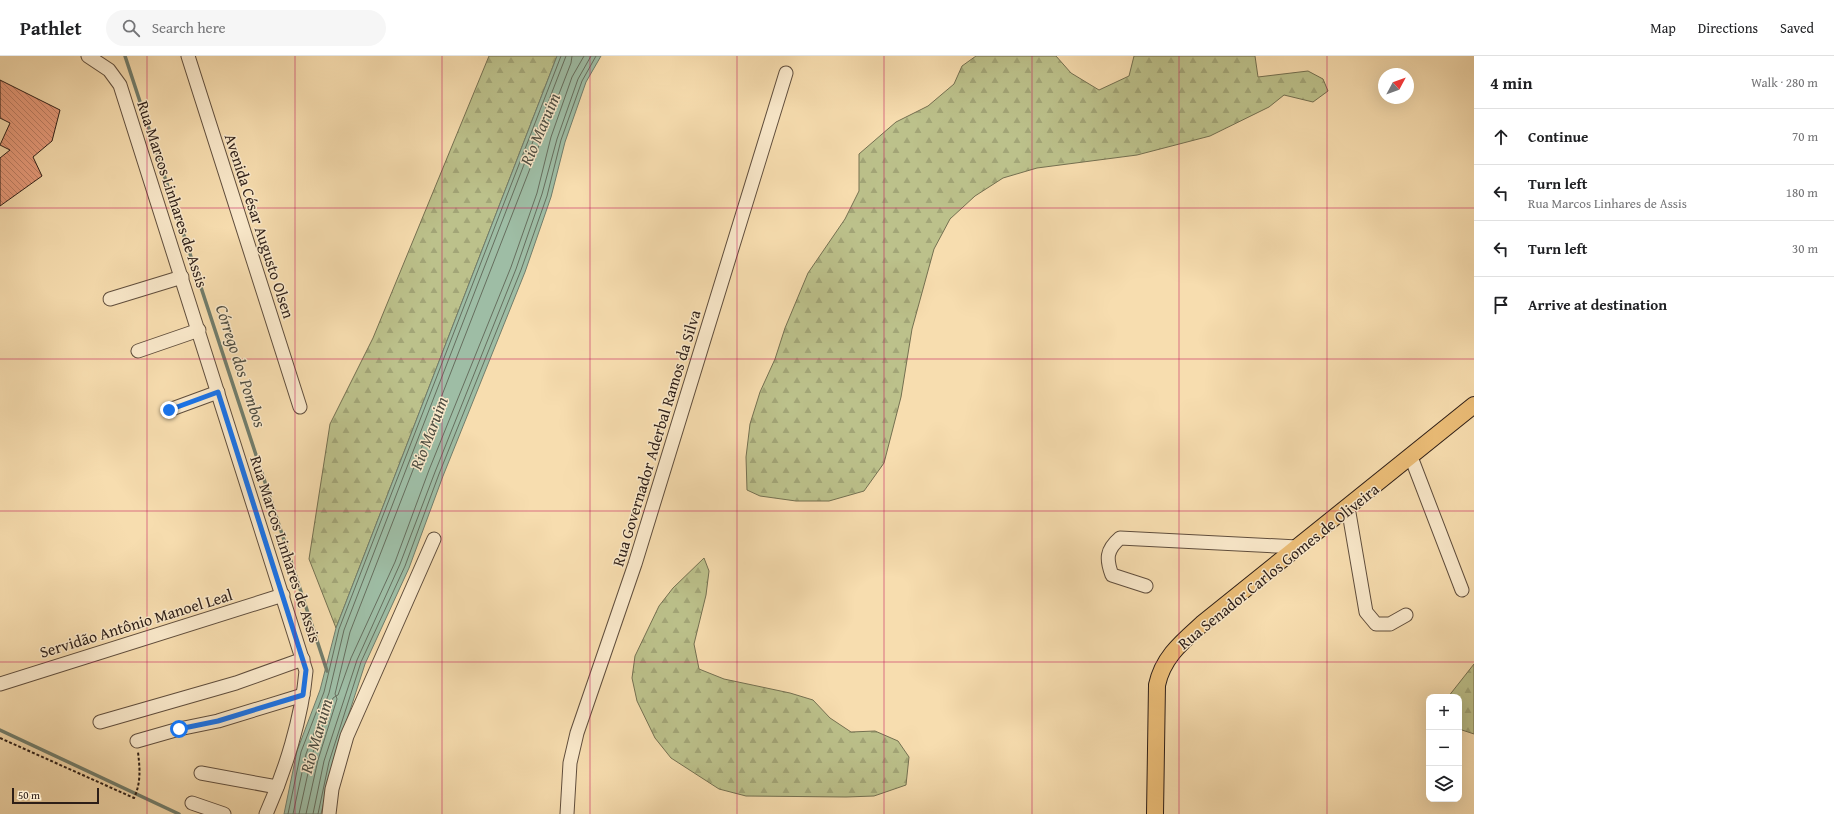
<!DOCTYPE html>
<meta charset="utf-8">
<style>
:root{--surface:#fff;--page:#f6f6f6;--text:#202124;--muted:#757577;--line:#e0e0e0}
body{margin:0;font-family:"Gentium Book Plus",serif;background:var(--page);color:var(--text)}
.controls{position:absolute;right:12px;bottom:12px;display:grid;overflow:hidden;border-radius:8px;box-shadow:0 4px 16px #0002}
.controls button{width:36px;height:36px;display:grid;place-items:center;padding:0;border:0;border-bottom:1px solid var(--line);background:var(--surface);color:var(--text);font:20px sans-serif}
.compass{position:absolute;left:1378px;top:12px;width:36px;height:36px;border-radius:50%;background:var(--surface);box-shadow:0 4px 16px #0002;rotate:49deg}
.scale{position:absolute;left:12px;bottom:10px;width:87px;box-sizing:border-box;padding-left:4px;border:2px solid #2d1e17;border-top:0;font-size:11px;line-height:14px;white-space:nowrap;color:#2d1e17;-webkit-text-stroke:3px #fae9cb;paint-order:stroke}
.stop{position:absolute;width:12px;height:12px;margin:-9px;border:3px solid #1a73e8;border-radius:50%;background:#fff}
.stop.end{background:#1a73e8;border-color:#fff;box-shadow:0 1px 4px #0008}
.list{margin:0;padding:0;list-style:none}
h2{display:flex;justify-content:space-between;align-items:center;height:52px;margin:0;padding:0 16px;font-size:17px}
h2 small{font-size:13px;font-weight:400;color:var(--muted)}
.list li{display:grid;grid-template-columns:26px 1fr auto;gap:12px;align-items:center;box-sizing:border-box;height:56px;padding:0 16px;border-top:1px solid var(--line)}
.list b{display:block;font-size:15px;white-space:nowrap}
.list p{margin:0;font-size:13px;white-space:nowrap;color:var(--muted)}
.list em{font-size:13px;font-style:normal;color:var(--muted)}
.icon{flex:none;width:22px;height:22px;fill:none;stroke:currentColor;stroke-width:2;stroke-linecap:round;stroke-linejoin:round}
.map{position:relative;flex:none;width:1474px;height:758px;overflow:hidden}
header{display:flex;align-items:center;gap:24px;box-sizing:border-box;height:56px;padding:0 20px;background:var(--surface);border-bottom:1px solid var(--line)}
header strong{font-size:19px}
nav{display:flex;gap:22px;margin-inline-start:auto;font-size:14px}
.search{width:280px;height:36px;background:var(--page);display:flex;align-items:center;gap:10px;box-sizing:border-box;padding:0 14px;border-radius:22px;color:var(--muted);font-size:15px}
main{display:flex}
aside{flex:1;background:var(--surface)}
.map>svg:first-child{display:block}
.forest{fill:url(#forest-firs);stroke:#747051}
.water{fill:#9ebda5;stroke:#717d6c}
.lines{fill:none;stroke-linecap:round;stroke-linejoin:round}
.shore{stroke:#666e5e;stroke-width:1}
.stream{stroke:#717d6c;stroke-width:3.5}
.building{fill:url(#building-back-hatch);stroke:#2d1e17}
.minor-casing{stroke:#604e3d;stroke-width:15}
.major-casing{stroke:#2d1e17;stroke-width:18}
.path{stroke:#2d1e17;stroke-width:2;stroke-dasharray:3 2;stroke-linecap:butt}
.minor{stroke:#fae9cb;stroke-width:13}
.major{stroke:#ecbe78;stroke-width:16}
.route{stroke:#1a73e8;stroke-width:5}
.grid{fill:none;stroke:#c2185b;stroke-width:1;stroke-opacity:0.55}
.labels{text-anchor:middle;stroke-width:3;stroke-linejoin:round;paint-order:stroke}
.street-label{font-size:16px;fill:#2d1e17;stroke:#fae9cb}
.water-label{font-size:17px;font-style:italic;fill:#4f4e42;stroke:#fae9cb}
</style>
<header>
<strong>Pathlet</strong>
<div class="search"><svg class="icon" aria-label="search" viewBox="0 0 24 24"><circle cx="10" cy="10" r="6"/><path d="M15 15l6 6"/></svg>Search here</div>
<nav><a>Map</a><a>Directions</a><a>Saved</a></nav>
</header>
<main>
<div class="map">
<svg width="1474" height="758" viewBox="0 0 1474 758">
<defs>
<pattern id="forest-firs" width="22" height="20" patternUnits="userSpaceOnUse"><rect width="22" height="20" fill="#bcc18b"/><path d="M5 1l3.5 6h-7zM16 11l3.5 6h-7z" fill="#a2a577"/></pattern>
<pattern id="building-back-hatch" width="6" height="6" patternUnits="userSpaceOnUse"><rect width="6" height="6" fill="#e79a7a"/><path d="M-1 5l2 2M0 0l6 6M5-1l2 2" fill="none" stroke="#bc7d63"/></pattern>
</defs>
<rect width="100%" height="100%" fill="#f7ddaf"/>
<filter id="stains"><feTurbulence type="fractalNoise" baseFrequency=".005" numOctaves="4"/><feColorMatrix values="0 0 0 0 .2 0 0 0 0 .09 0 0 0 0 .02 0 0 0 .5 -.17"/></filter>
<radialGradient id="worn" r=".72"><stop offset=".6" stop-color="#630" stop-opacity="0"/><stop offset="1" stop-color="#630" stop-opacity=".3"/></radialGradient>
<g class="forest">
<path d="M489 0H557L336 572 309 503 330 368 373 282Z"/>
<path d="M976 0H1056L1071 17 1099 34 1129 20 1134 0H1255L1258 21 1308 15 1323 23 1328 35 1313 46 1284 39 1269 51 1210 80 1137 99 1037 112 1003 122 975 140 950 163 934 193 912 273 901 341 884 407 864 435 829 445H796L760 440 747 434 746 401 750 368 760 336 775 303 785 272 808 217 845 163 859 135V98L896 66 928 50 954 28 962 10Z"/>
<path d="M704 502 709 515 706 539 694 588 699 613 724 623 790 637 813 644 830 662 851 676 875 675 898 685 909 701 906 729 874 740 846 741 746 740 719 733 671 702 655 682 637 645 632 622 635 600 659 550 673 532Z"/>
<path d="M1474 608V678L1459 673V641H1448Z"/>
</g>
<path class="water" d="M557 0H601L586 26 565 86 551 141 525 216 443 420 409 512 365 608 333 707 321 758H284L297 695 320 634 336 572Z"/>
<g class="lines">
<g class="shore">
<path d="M572 0 571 7 350 576 335 638 336 640 338 639 351 602 395 506 429 414 511 211 537 137 551 81 572 21 584 0"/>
<path d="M288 758 301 696 324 636 339 573 561 0"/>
<path d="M293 758 306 698 329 637 344 574 566 0"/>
<path d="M299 758 312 699 333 642 336 640 337 643 318 704 306 758"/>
<path d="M313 758 324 705 357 604 400 508 435 416 516 213 542 138 557 83 578 23 591 0"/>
<path d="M318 758 329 706 361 606 405 510 439 418 521 214 547 140 561 84 582 25 596 0"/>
</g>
<g class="stream">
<path d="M125 0 327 615"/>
<path d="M0 674 179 758"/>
</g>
</g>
<path class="building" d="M0 24 60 54 52 85 33 101 42 120 0 150V102L10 94 0 89 10 67 0 62Z"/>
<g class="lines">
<defs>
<g id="minor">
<path d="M88 0 109 14 120 29 306 615C302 661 285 716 266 758"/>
<path d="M188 0 300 351"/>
<path d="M110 243 182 221"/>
<path d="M138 295 199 274"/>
<path d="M169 354 218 336"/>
<path d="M1411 401 1462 534"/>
<path d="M1348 451 1366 556 1376 568H1390L1406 559"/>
<path d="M1146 530 1112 519C1106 503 1106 494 1120 482L1297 491"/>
<path d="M0 628 283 539"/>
<path d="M100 666 236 627 303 603"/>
<path d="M137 685 179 673 218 665 303 639"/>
<path d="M201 717 277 731"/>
<path d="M192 747 224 758"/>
<path d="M329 758 332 733 347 680 434 483"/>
<path d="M567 758 570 707 577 677 635 508 786 17"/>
</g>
<path id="major" d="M1155 758 1157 629C1163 601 1182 586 1203 567L1474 349"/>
</defs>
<use href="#minor" class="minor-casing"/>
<use href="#major" class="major-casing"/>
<path class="path" d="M0 682 134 742C141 727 140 713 138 696"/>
<use href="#minor" class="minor"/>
<use href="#major" class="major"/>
</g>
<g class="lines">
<path class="route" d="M169 354 218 336 306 614 303 639 218 665 179 673"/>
</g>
<path class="grid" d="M147 0V758M295 0V758M442 0V758M590 0V758M737 0V758M884 0V758M1032 0V758M1179 0V758M1327 0V758M0 152H1474M0 303H1474M0 455H1474M0 606H1474"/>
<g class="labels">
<g class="street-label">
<text transform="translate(173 138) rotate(72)" y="6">Rua Marcos Linhares de Assis</text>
<text transform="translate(260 170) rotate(72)" y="6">Avenida César Augusto Olsen</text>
<text transform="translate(656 382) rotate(-73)" y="6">Rua Governador Aderbal Ramos da Silva</text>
<text transform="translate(286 493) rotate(72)" y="6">Rua Marcos Linhares de Assis</text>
<text transform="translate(1278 510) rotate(-39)" y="6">Rua Senador Carlos Gomes de Oliveira</text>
<text transform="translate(136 567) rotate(-17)" y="6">Servidão Antônio Manoel Leal</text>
</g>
<g class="water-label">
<text transform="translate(540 73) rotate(-67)" y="6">Rio Maruim</text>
<text transform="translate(241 310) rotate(72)" y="6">Córrego dos Pombos</text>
<text transform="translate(429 377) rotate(-69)" y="6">Rio Maruim</text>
<text transform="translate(316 680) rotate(-74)" y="6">Rio Maruim</text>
</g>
</g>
<rect width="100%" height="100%" filter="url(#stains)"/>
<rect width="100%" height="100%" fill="url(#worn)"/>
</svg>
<div class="controls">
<button>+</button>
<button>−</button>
<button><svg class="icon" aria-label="layers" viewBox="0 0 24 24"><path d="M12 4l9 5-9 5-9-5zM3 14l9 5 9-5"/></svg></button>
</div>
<svg class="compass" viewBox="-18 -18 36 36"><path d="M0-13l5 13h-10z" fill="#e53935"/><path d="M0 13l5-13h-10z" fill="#757577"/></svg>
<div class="scale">50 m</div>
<div class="stop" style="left:179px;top:673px"></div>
<div class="stop end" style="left:169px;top:354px"></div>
</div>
<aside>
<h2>4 min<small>Walk · 280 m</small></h2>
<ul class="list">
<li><svg class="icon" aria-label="ahead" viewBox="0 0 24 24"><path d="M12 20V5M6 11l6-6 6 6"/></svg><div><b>Continue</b></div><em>70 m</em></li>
<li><svg class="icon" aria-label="left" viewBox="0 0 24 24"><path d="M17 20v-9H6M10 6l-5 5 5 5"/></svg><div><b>Turn left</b><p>Rua Marcos Linhares de Assis</p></div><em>180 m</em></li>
<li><svg class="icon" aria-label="left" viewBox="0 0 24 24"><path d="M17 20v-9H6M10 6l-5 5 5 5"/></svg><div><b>Turn left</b></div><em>30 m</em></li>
<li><svg class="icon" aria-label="arrive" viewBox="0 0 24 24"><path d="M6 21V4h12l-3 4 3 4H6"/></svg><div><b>Arrive at destination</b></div></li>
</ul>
</aside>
</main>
